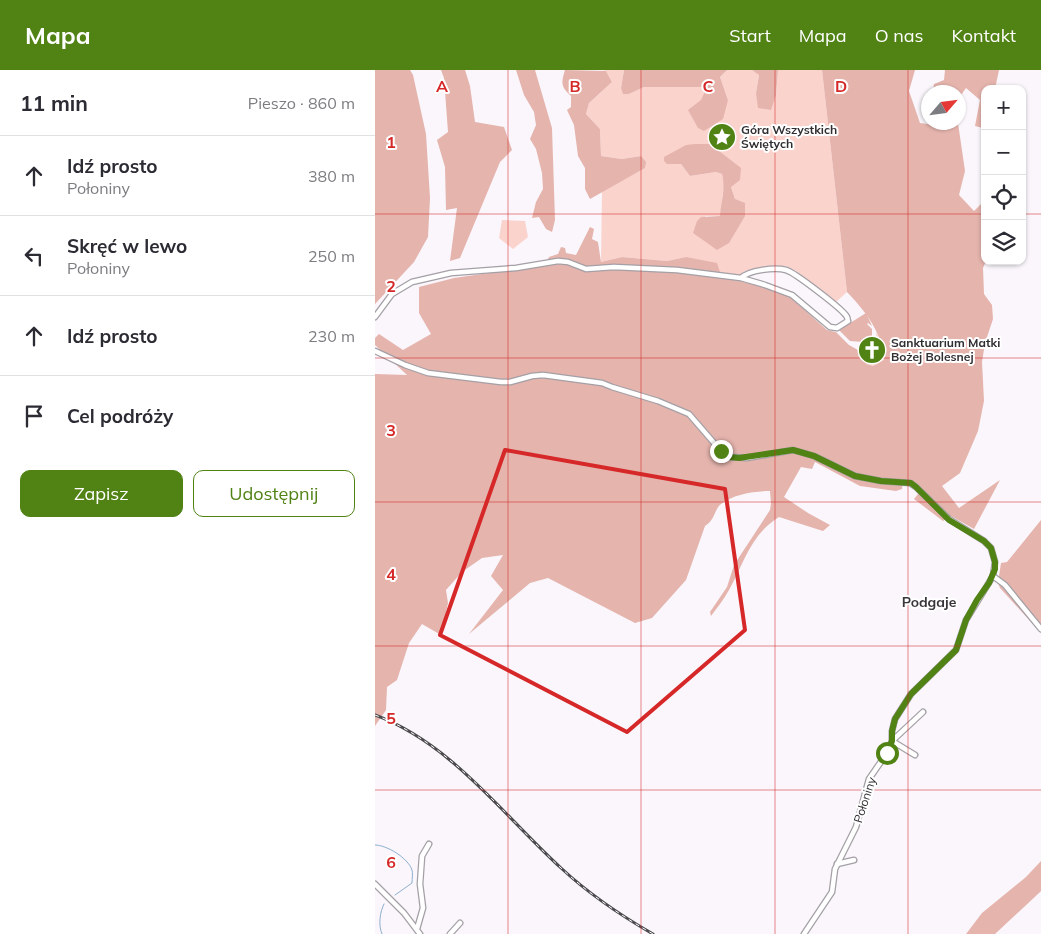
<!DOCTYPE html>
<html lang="pl">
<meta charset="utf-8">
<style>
:root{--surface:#fff;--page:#f2f2f3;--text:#2b2b33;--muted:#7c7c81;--line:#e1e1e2;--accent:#508214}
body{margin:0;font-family:Mulish,sans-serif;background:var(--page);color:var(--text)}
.controls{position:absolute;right:15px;top:15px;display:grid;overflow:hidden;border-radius:10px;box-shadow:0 1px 4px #0004}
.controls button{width:45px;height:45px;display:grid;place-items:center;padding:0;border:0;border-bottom:1px solid var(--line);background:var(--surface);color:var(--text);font:25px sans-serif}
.compass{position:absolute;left:546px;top:15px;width:45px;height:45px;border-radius:50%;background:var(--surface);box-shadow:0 1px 4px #0004;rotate:62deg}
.stop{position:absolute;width:15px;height:15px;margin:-11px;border:4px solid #508214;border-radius:50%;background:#fff}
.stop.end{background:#508214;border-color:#fff;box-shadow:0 1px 5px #0008}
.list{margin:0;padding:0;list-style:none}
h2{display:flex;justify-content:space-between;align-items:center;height:65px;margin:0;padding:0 20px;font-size:21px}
h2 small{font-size:16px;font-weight:400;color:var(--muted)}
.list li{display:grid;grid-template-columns:32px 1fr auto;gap:15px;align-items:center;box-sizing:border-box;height:80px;padding:0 20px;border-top:1px solid var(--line)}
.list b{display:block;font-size:19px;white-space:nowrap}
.list p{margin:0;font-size:16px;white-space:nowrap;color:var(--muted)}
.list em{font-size:16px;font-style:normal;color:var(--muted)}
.actions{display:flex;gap:10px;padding:15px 20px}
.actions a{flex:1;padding:11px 0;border:1px solid var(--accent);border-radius:10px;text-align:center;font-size:18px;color:var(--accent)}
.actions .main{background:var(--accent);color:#fff}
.icon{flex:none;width:28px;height:28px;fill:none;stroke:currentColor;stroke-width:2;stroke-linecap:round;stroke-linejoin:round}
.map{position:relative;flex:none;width:666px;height:864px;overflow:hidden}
header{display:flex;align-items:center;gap:30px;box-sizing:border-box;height:70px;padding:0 25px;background:var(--accent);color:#fff}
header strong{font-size:24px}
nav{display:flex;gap:28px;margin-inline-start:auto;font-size:18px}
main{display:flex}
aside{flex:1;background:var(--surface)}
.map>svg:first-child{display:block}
.green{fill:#fbd3cd;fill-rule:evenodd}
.forest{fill:#e5b4ad}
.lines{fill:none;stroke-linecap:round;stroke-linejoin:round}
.stream{stroke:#8dafce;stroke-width:1}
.minor-casing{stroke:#a4a0a6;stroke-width:7}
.minor{stroke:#fff;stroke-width:4.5}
.rail-casing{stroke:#4c4a4d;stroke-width:3}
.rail{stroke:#fff;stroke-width:1;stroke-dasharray:4;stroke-linecap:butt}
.route{stroke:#508214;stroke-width:6}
.marked{fill:none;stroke:#d62828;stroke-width:4;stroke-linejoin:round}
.grid{fill:none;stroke:#d62828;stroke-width:1;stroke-opacity:0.55}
.labels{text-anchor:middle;stroke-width:4;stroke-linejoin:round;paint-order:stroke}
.poi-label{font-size:12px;font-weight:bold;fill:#302e31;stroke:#fff;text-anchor:start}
.street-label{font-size:12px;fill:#302e31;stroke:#fff}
.neighbourhood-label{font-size:14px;font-weight:bold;fill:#39363b;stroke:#fff}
.grid-label{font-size:16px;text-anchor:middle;font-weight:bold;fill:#d62828;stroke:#fff;stroke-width:4;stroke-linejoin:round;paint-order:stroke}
</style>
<header>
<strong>Mapa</strong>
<nav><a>Start</a><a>Mapa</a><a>O nas</a><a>Kontakt</a></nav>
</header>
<main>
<aside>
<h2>11 min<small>Pieszo · 860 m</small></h2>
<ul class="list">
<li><svg class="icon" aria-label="ahead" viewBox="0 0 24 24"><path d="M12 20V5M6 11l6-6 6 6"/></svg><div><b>Idź prosto</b><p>Połoniny</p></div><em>380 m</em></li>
<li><svg class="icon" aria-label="left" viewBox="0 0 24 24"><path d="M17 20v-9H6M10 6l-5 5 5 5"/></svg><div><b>Skręć w lewo</b><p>Połoniny</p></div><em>250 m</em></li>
<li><svg class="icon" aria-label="ahead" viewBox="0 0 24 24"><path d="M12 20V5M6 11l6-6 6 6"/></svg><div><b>Idź prosto</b></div><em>230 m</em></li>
<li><svg class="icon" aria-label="arrive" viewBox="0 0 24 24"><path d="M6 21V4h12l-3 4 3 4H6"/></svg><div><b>Cel podróży</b></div></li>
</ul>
<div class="actions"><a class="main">Zapisz</a><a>Udostępnij</a></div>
</aside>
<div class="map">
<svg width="666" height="864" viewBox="0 0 666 864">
<rect width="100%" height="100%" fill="#faf6fc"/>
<g class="green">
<path d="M228 0H249L246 18 254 24 269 17H333L353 30 345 7 352 0H377L384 4 381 23 401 25 403 0H447L472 222 461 232 421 201 411 196 377 199 368 202 360 210 346 208 311 187 292 191 247 187 226 192 227 121 270 98 266 86 247 89 226 86 225 59 211 44 214 33 237 12 231 1ZM320 74H335L356 91V117L360 129 342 180 330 146H346L348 121 350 115 347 104 341 102 315 106 306 94H294Z"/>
<path d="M127 150 150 151 153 167 138 179 124 168Z"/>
<path d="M501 262 508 276 510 290 498 296 492 294 488 289 490 287 502 290 507 286C507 277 501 272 501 262Z"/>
</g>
<g class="forest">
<path d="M0 0H35L38 5 51 64 55 128 53 167 39 192 0 234Z"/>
<path d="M66 0H90L95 16 100 52 129 57 137 80 125 92 85 188 75 191 82 138 71 140 70 97 62 70 73 62 69 8Z"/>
<path d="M141 0H160L177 58 180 150 177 162 171 159 164 147 157 148 161 132 168 119 167 103 161 79 155 69 161 55 159 42 149 25Z"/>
<path d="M190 0 231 1 237 12 214 33 211 44 225 59 226 86 247 89 266 86 271 92 270 98 215 129 210 119V98L203 86 199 55 192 40 196 37V26C186 17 186 13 190 0Z"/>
<path d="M249 0H352L345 7 353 30 348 49 329 61 323 58 313 40 326 30 332 17H269L254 24H248L246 18Z"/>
<path d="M377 0H403L401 25 396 40 383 38 381 23 384 5Z"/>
<path d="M447 0H540L534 21 545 53 567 56 566 53H583L590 101 584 125 599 141 606 134 610 139V191H611L608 198 609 224 617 235 618 249 610 273 607 292 609 331 603 361 585 403 567 416 584 438 625 410 599 459 576 446 568 451 539 429 547 419 541 413 528 410 527 419 521 421 485 416 440 392 437 399 426 397 409 427 433 443 455 455 448 461 404 447C376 464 369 493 354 520 349 529 342 538 336 546L335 542 352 517 359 495 395 440 396 433 395 421C379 421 359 424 346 434 339 440 340 450 330 456L311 510 277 548 260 553 173 508 155 513 94 564 128 520 116 506 128 485 107 488 87 502 71 520 73 533 66 565 47 554 34 573 22 610 12 617 11 640 0 656V304L32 305 0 275V268L4 264 28 280 56 264 44 243V217L79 208 170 195 174 187 183 184 186 177 190 178 191 183 201 185 215 157 219 159 217 169 223 172 226 192 247 187 292 191 311 187 342 193 347 208 364 211 388 217 415 227 452 260 461 262 474 275 483 280 492 294 498 296 509 290C507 262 491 242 472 222Z"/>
<path d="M570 0H624L620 19H610L608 58 600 56 605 30 591 18 584 28V22H558L559 14 569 10Z"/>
<path d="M320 74H335L366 98 365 110 356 117 360 129 370 133V146L354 173 342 180 318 163 322 151 326 147 345 146C346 132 351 118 347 104L341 102 315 106 306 94H292L289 91V87L311 75Z"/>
<path d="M491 243 497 256 493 253 492 254 497 259V266L488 272 475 271 464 260Z"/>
<path d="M666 450V563L625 518 623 513 626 493 632 492Z"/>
<path d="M666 791V821L664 823 620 864H591L607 843 651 807Z"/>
</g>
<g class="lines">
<g class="stream">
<path d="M0 775C12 775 33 788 37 800 38 803 37 809 37 813L20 825"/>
<path d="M7 864C3 855 5 842 9 834"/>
</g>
<defs>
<g id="minor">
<path d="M0 247 17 224 37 212 76 203 141 198 183 191 193 192 211 199 239 197 302 200 366 208 390 215 417 225 455 257 462 258 473 251C472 250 473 249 472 247 469 240 419 202 411 200 400 197 374 200 366 208"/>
<path d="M0 281 30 295 53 303 126 312H135L157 306 168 305 227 313 237 317 283 331 314 344 346 381 355 387 372 388 418 380 439 386 480 406 506 411 535 413 541 417 574 449 609 471 616 478 620 492 618 506 591 550 581 580 536 624 520 649 517 661V671L512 683 494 709 481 757 460 799 457 822 429 864"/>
<path d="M618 506 630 515 666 559"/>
<path d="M540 685 517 671 548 642"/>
<path d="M462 794 479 790"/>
<path d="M0 814 29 843 45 864"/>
<path d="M42 859 48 838 45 814 47 786 54 774"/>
<path d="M75 864 85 853"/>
</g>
</defs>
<use href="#minor" class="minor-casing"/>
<use href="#minor" class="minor"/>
<defs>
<path id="rail" d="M0 645C77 674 127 744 186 798 214 824 245 845 278 864"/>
</defs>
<use href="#rail" class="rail-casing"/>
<use href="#rail" class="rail"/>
</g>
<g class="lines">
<path class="route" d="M346 381 355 387 364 388 418 380 439 386 480 406 506 411 536 413 541 417 574 450 609 471 616 478 620 492V499L614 513 602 530 591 550 581 580 536 624 520 649 517 661V671L512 683"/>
</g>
<path class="marked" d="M130 380 350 419 370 560 252 662 65 565Z"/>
<path class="grid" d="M133 0V864M266 0V864M400 0V864M533 0V864M0 144H610M647 144H666M0 288H666M0 432H666M0 576H666M0 720H666"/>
<defs>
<symbol id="sight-disc" viewBox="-11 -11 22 22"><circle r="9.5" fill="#508214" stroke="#fff"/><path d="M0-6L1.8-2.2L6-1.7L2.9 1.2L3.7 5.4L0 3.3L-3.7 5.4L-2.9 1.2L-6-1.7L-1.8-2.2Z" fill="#fff"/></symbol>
<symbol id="church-disc" viewBox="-11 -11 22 22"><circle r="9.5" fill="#508214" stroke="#fff"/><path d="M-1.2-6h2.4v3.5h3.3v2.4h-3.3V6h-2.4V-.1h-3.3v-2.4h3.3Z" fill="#fff"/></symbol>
</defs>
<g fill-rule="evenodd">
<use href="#sight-disc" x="331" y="51" width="32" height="32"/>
<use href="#church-disc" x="481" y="264" width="32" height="32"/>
</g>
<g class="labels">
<g class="poi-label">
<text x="366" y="64">Góra Wszystkich<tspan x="366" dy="14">Świętych</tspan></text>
<text x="516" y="277">Sanktuarium Matki<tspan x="516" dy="14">Bożej Bolesnej</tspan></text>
</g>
<g class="street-label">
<text transform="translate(490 730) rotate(-72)" y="4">Połoniny</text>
</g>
<g class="neighbourhood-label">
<text x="554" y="537">Podgaje</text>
</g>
</g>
<g class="grid-label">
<text x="67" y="22">A</text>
<text x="200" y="22">B</text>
<text x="333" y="22">C</text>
<text x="466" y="22">D</text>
<text x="16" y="78">1</text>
<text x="16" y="222">2</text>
<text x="16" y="366">3</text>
<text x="16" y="510">4</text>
<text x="16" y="654">5</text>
<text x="16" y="798">6</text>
</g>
</svg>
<div class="controls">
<button>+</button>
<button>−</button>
<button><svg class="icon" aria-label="locate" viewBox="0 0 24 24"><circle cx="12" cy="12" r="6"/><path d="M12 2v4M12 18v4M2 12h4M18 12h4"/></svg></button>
<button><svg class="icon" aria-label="layers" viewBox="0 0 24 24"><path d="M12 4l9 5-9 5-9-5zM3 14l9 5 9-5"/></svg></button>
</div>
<svg class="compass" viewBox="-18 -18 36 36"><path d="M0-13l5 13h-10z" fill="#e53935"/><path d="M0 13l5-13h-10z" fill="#7c7c81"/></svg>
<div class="stop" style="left:512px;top:683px"></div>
<div class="stop end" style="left:346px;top:381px"></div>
</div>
</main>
